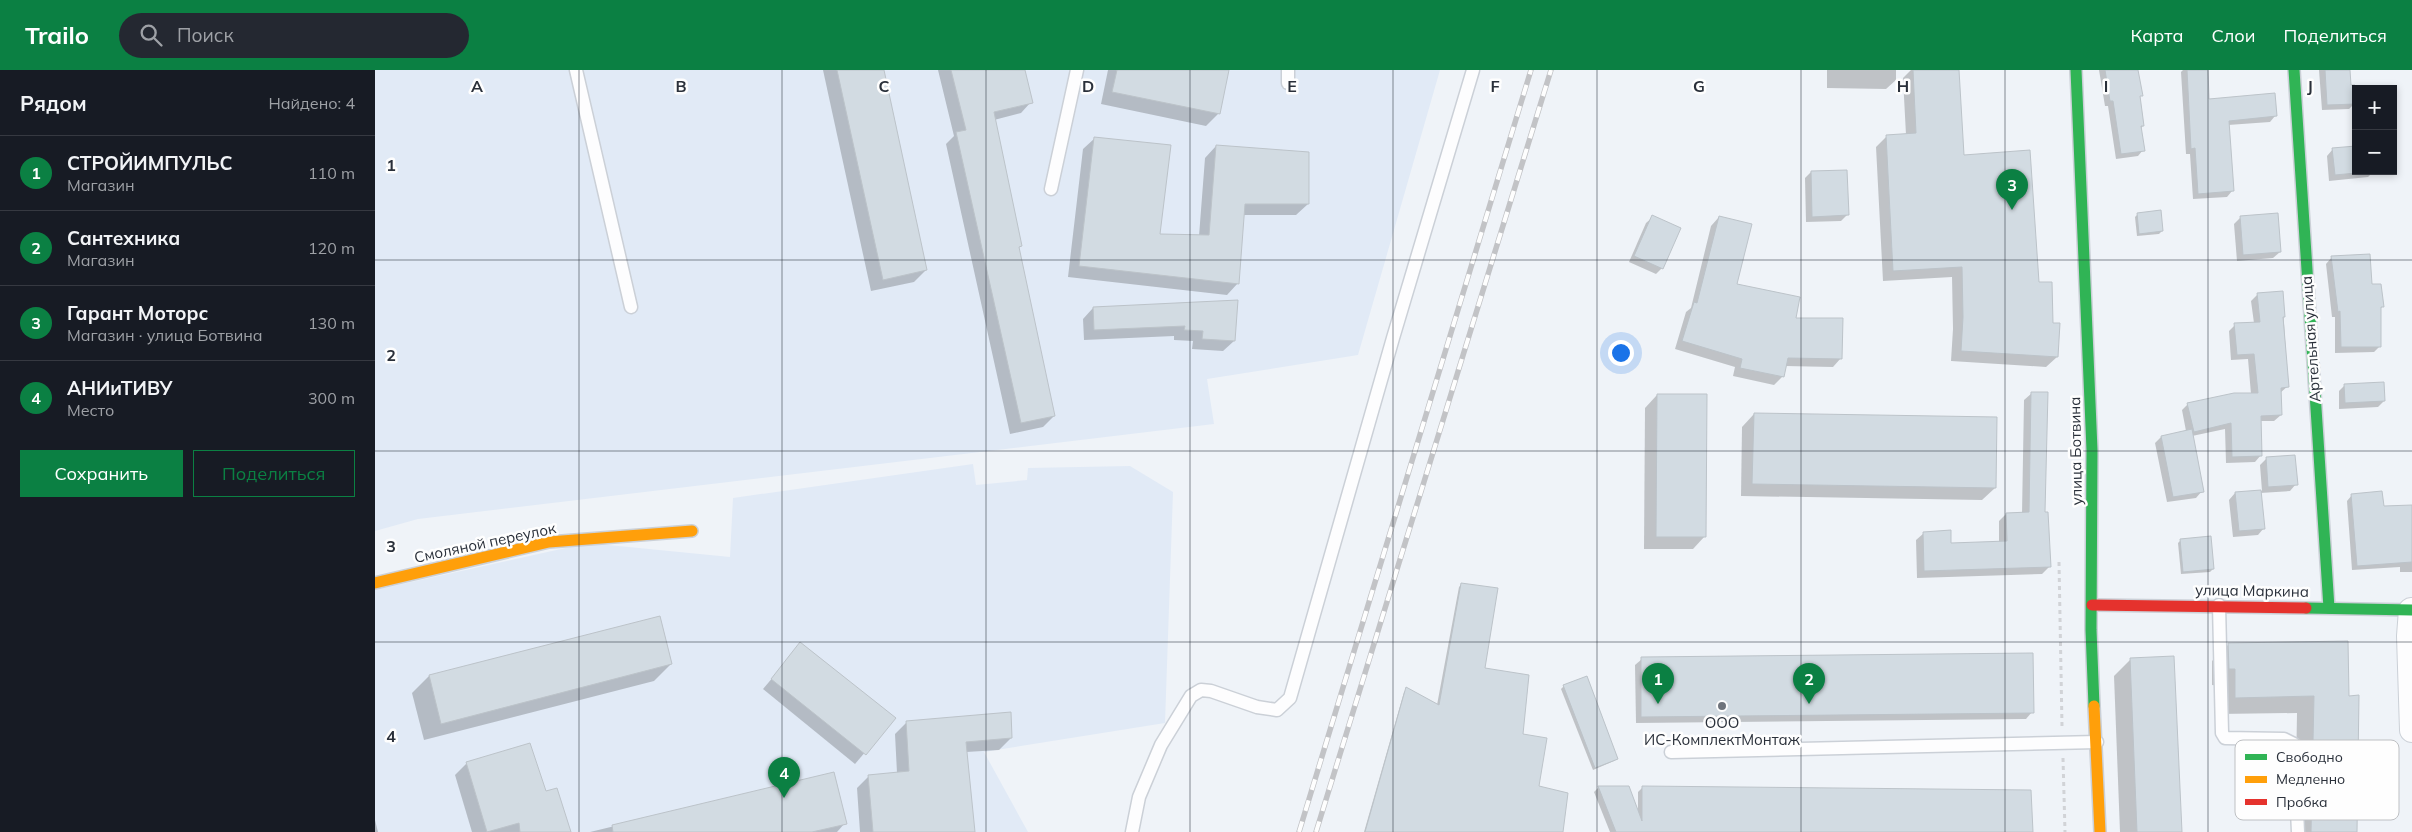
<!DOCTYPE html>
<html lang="ru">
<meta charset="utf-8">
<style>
:root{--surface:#171b24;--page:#242831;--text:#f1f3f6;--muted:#9ea1a6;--line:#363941;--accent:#0b8043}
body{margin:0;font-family:Mulish,sans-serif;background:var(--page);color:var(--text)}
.controls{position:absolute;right:15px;top:15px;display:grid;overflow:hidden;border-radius:0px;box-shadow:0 2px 8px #0003}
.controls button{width:45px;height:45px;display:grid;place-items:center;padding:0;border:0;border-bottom:1px solid var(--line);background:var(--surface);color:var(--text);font:25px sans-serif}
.you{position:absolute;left:1245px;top:282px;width:18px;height:18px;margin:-12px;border:4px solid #fff;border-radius:50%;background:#1a73e8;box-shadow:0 0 0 8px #1a73e833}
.badge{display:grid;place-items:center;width:32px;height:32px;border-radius:50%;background:var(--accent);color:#fff;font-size:16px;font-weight:700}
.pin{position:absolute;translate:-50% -41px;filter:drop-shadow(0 1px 2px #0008)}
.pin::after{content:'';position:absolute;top:26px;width:18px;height:15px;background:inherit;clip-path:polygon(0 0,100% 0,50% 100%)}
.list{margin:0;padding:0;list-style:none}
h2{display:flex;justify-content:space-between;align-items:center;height:65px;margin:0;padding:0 20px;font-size:21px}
h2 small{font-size:16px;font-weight:400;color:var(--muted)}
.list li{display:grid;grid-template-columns:32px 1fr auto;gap:15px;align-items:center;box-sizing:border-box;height:75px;padding:0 20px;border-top:1px solid var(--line)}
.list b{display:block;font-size:19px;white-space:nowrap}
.list p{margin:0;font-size:16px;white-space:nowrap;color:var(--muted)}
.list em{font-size:16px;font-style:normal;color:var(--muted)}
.actions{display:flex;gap:10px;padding:15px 20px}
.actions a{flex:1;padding:11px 0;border:1px solid var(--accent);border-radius:0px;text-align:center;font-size:18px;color:var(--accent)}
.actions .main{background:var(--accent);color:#fff}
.icon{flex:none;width:28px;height:28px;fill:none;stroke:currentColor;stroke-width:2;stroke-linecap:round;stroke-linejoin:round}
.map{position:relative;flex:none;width:2037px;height:762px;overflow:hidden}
header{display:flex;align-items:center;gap:30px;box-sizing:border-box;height:70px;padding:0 25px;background:var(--accent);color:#fff}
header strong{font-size:24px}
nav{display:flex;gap:28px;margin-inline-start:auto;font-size:18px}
.search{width:350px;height:45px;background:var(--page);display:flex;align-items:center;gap:12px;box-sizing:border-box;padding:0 18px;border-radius:28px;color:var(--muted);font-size:19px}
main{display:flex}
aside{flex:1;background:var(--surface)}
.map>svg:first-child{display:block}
.built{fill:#e1eaf6}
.shadow{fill:#0003}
.building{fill:#d2dbe2;stroke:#bcc3c9}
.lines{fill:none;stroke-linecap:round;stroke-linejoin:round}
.lane-casing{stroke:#cbd0d7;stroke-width:15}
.street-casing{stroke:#cbd0d7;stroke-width:26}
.fast-casing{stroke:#cbd0d7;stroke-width:14}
.slow-casing{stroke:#cbd0d7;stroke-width:14}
.jam-casing{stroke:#cbd0d7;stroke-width:14}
.path{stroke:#d1d3d7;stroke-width:3;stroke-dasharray:4 4;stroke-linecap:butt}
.lane{stroke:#fdfdfe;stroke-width:12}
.street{stroke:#fdfdfe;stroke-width:24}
.fast{stroke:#30b455;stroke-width:11}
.slow{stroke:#ff9f0a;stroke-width:11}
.jam{stroke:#e5322d;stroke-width:11}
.rail-casing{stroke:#c2c3c6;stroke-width:5.5}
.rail{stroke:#fefefe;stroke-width:4;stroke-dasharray:11;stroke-linecap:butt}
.grid{fill:none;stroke:#2a303a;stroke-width:1;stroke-opacity:0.55}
.poi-dot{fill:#6f747c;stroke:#fefefe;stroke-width:2}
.labels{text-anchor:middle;stroke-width:5;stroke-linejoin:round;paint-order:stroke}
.street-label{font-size:15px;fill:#2a303a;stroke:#fefefe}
.poi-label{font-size:15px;fill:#2a303a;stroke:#fefefe}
.key{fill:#fefefe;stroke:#bec0c3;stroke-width:1}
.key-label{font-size:14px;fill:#2a303a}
.grid-label{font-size:16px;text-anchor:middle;font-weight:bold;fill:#2a303a;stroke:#fefefe;stroke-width:5;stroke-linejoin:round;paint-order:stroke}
</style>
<header>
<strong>Trailo</strong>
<div class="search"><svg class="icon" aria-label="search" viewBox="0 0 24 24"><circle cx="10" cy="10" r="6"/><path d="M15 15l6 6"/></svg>Поиск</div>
<nav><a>Карта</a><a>Слои</a><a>Поделиться</a></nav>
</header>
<main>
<aside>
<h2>Рядом<small>Найдено: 4</small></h2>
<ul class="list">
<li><span class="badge">1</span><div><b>СТРОЙИМПУЛЬС</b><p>Магазин</p></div><em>110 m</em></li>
<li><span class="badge">2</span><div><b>Сантехника</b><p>Магазин</p></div><em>120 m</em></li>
<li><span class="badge">3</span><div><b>Гарант Моторс</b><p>Магазин · улица Ботвина</p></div><em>130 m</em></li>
<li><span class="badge">4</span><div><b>АНИиТИВУ</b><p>Место</p></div><em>300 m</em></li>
</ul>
<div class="actions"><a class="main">Сохранить</a><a>Поделиться</a></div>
</aside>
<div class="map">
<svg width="2037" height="762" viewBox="0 0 2037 762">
<rect width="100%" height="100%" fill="#eff3f8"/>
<g class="built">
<path d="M0 0H1065L983 285 832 309 839 354 43 449 0 461Z"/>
<path d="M598 394 601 415 652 410 653 398 755 396 798 422 790 653 609 682 653 762H0V520L213 473 355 487 358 428Z"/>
</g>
<g class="shadow">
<path d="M448 0H508L551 200 539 212 496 221Z"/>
<path d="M563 0H648L656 32 646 43 619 50 646 176 643 178 679 346 668 357 635 364 571 74 579 66Z"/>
<path d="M733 0H853L843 44 831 56 726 34Z"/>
<path d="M1452 0H1521V10L1511 19 1452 18Z"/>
<path d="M1536 0H1583L1588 86 1663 213 1677 254 1682 287 1671 297 1576 291 1578 259 1577 207 1508 211 1501 77 1512 66 1531 65 1528 8Z"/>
<path d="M1724 0H1762L1766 25 1764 27 1768 56 1765 59 1768 80 1763 86 1741 89 1733 36H1730Z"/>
<path d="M1808 0H1832L1833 30 1900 46 1895 52 1853 55 1857 121 1852 127 1818 129 1815 84H1811L1806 2Z"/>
<path d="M1944 0H1973L1974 16 1980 33 1974 39 1947 40Z"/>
<path d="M720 68 784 166H824L830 88 841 76 933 134 921 145H868L863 213 852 225 693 207 708 79Z"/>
<path d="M1958 79 1981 101H1999L1993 107 1954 111 1952 86Z"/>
<path d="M1436 102 1472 145 1466 151 1431 152 1430 108Z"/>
<path d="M1763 144 1787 161 1784 164 1762 166 1760 147Z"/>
<path d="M1278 147 1287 198 1281 204 1254 192 1271 153Z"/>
<path d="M1344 147 1361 215 1466 288 1458 297 1410 296 1408 306 1399 315 1358 306 1360 297 1300 279 1311 242 1316 238 1336 156Z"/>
<path d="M1865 148 1905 182 1898 188 1862 191 1859 154Z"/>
<path d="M1957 187 1996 216 2007 237 2005 239V276L1999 282 1960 283V247H1957L1951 194Z"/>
<path d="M1907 222 1913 316 1905 323 1906 345 1899 351H1885L1886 385 1880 392 1851 393 1850 359 1817 366 1827 421 1821 428 1792 432 1780 373 1786 367 1811 361 1807 340 1813 334 1876 324 1873 289 1856 290 1854 261 1860 255 1879 253 1876 231 1883 224Z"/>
<path d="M862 232 859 271 848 281 817 279 818 271 799 270V266L709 270 708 249 718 238Z"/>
<path d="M1970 315 2009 331 2003 337 1964 339V321Z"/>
<path d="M1657 323 1674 497 1667 504 1542 508 1541 470 1549 463 1575 474 1624 472V451L1631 444H1647L1649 330Z"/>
<path d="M1282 325 1330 466 1318 479H1269L1270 338Z"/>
<path d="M1379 344 1620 418 1607 430 1366 426 1367 357Z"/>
<path d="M1892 388 1921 414 1915 421 1885 423 1889 458 1883 465 1858 467 1854 430 1860 423 1887 421 1885 395Z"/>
<path d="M1977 425 2007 437 2037 436V502H2025V497L1977 500 1972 431Z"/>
<path d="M1806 470 1838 499 1835 502 1806 504 1803 473Z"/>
<path d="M1086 515 1108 599 1146 665 1163 717 1187 762H989L1029 622 1032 619 1062 635 1084 517Z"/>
<path d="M284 548 296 594 279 611 49 670 37 623 54 606Z"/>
<path d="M426 574 519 648 480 694 388 619Z"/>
<path d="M1854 574 1972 627 1981 762H1920L1922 643 1844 644V616L1837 615V591Z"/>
<path d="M1267 589 1657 642 1651 649 1261 653 1260 595Z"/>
<path d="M1756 589 1805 762H1745L1739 606Z"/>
<path d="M1189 616 1242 689 1239 691 1218 700 1186 619Z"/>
<path d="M532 652 636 668 624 680 591 682 598 762H485L482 718 494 706 522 703 520 664Z"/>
<path d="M92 693 170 722 195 762H97L80 705Z"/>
<path d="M459 703 470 753 462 762H215Z"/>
<path d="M1224 717 1263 742V722L1267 718 1657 762H1235L1219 722Z"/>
<path d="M0 750 3 762H0Z"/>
</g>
<g class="building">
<path d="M462 0H509L552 200 508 210Z"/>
<path d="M576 0H650L658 33 619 42 647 176 644 177 680 346 646 353 581 62 591 60Z"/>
<path d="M742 0H854L845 44 737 22Z"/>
<path d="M1538 0H1584L1589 85 1655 80 1664 212H1677L1678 253H1685L1683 287 1586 281 1588 247 1587 197 1518 201 1511 65 1541 63Z"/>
<path d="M1730 0H1763L1768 26H1765L1769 56H1766L1770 81 1746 84 1738 31H1735Z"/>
<path d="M1812 0H1833L1834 29 1900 23 1902 46 1854 51 1859 121 1823 124 1820 78 1816 79Z"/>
<path d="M1950 0H1975L1976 15H1980L1981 34 1952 35Z"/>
<path d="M719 67 796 75 785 164 834 165 841 75 934 82V134H870L864 214 704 196Z"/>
<path d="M1981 76V103L1960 105 1957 78Z"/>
<path d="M1472 100 1474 145 1437 147 1436 101Z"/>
<path d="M1786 140 1788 161 1764 164 1762 143Z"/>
<path d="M1903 143 1906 182 1868 185 1865 146Z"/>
<path d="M1277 145 1306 158 1288 199 1259 186Z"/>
<path d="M1344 146 1377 154 1362 214 1425 227 1421 248H1468L1467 289 1413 288 1409 307 1365 298 1367 289 1307 271 1319 232 1322 233Z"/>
<path d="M1995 184 1997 214H2006L2009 237H2006V277H1966L1965 241 1963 242 1956 186Z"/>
<path d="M1908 221 1910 247H1908L1914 317 1906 318 1907 345 1886 346 1887 386 1857 387 1856 353 1819 362 1812 333 1859 323H1883L1879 284 1862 285 1859 253 1885 252 1882 223Z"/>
<path d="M863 230 860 271 827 269 828 261 809 260 810 256 719 260 718 237Z"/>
<path d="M2009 312 2010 331 1970 333 1969 314Z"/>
<path d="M1656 322H1673L1670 442H1673L1676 497 1549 501 1548 462 1576 460V473L1632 471 1631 443 1654 442Z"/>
<path d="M1282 324H1332L1331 467H1281Z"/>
<path d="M1379 343 1622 347 1621 418 1377 414Z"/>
<path d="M1817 359 1829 422 1798 427 1786 366Z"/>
<path d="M1920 385 1923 415 1893 417 1891 387Z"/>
<path d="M1886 420 1890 459 1864 461 1860 422Z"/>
<path d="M2007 421 2009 436 2037 435V492L1982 496 1976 424Z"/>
<path d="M1836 466 1839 499 1808 502 1805 469Z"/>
<path d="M1086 513 1123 518 1110 598 1154 605 1148 664 1172 668 1164 716 1193 723 1188 762H990L1031 617 1064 635Z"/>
<path d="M285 546 297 594 66 654 54 605Z"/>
<path d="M1973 571 1974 626 1984 625 1982 762H1936L1939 626 1860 628V599H1854L1853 573Z"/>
<path d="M425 572 521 648 491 685 396 609Z"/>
<path d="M1658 583 1659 643 1266 647V587Z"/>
<path d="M1799 586 1807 762H1762L1755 588Z"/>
<path d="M1212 606 1243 689 1220 698 1188 615Z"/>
<path d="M636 642 637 668 591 672 600 762H498L493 705 534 701 531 651Z"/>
<path d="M155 673 171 721 182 718 196 762H145L144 753 112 762 91 692Z"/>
<path d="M459 702 472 754 437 762H238L237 755Z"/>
<path d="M1223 716H1254L1267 751V716L1656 720 1658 762H1241Z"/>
</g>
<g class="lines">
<defs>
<g id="lane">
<path d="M201 0 256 237"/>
<path d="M913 13V0"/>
<path d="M676 119 702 0"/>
<path d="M1844 535 1847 663 1850 668 1909 669 1919 674 1923 762"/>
<path d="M1296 682 1722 672"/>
<path d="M757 762 764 727 786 675 816 626 826 620 836 621 882 637 902 640 915 628 1018 268 1098 0"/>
</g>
<path id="street" d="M2036 540 2034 566 2037 660"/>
<g id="fast">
<path d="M1701 0 1717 380 1716 560 1719 636"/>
<path d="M1919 0 1954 538"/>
<path d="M1931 538 2037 540"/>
</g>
<g id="slow">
<path d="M0 513 174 472 317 461"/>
<path d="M1719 636 1725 762"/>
</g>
<path id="jam" d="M1717 535 1931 538"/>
</defs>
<use href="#lane" class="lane-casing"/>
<use href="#street" class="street-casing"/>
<use href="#fast" class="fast-casing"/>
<use href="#slow" class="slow-casing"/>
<use href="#jam" class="jam-casing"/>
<g class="path">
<path d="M1684 492 1687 656"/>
<path d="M1688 688 1690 762"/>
</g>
<use href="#lane" class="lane"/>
<use href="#street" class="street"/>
<use href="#fast" class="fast"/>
<use href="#slow" class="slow"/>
<use href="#jam" class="jam"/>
<defs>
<g id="rail">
<path d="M924 762 1156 0"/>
<path d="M941 762 1176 0"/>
</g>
</defs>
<use href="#rail" class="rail-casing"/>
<use href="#rail" class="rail"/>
</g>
<path class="grid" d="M204 0V762M407 0V762M611 0V762M815 0V762M1018 0V762M1222 0V762M1426 0V762M1630 0V762M1833 0V762M0 190H2037M0 381H2037M0 572H2037"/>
<circle class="poi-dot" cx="1347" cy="636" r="5"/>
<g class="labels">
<g class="street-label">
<text transform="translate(1936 269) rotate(-94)" y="5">Артельная улица</text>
<text transform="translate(1701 381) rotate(-91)" y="5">улица Ботвина</text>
<text transform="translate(110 473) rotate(-12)" y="5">Смоляной переулок</text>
<text transform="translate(1877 521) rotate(1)" y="5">улица Маркина</text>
</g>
<g class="poi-label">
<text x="1347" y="658">ООО<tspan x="1347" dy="17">ИС-КомплектМонтаж</tspan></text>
</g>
</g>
<rect x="1860" y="670" width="164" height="80" rx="8" class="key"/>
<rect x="1870" y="684" width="22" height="6" fill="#30b455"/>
<rect x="1870" y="706" width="22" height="7" fill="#ff9f0a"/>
<rect x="1870" y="729" width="22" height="6" fill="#e5322d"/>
<g class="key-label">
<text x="1901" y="692">Свободно</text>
<text x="1901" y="714">Медленно</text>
<text x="1901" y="737">Пробка</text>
</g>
<g class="grid-label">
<text x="102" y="22">A</text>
<text x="306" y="22">B</text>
<text x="509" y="22">C</text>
<text x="713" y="22">D</text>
<text x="917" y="22">E</text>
<text x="1120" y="22">F</text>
<text x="1324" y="22">G</text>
<text x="1528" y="22">H</text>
<text x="1731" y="22">I</text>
<text x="1935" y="22">J</text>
<text x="16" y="101">1</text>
<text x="16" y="291">2</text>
<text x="16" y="482">3</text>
<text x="16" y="672">4</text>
</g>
</svg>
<div class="controls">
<button>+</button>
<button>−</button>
</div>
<div class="you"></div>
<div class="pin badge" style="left:1283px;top:634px">1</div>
<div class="pin badge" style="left:1434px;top:634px">2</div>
<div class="pin badge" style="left:1637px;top:140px">3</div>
<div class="pin badge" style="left:409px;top:728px">4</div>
</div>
</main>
